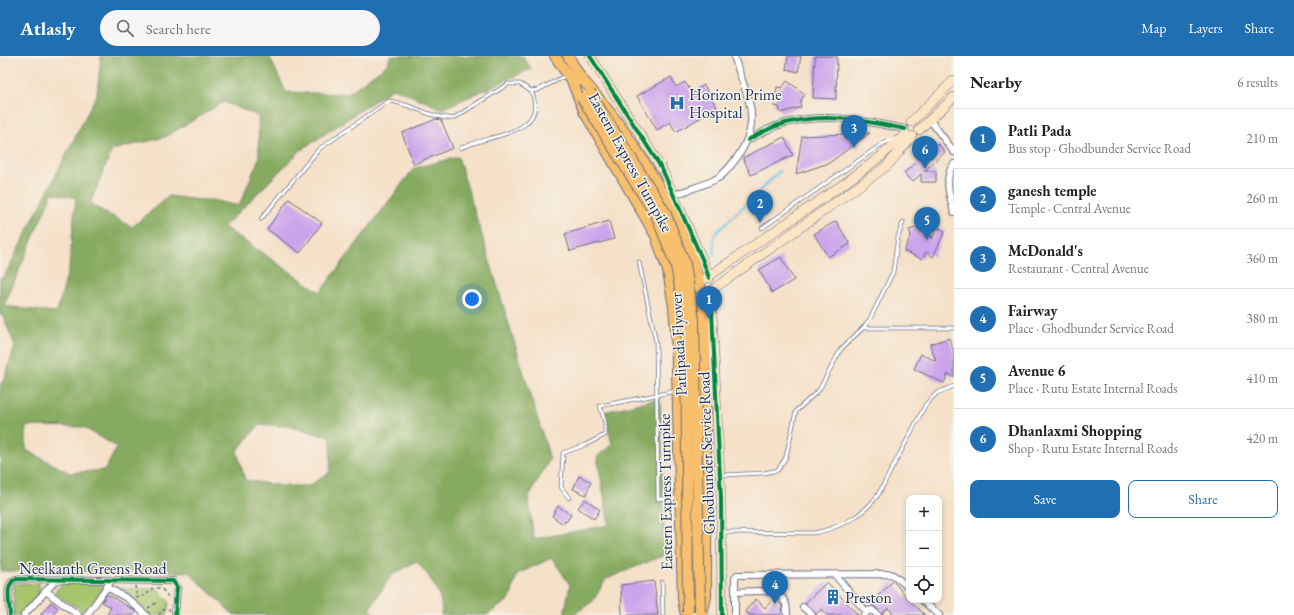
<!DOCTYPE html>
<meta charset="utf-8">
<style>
:root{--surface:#fff;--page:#f6f6f6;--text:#222;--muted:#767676;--line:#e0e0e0;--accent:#1f6fb2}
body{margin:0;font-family:"EB Garamond",serif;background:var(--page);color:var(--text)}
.controls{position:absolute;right:12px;bottom:12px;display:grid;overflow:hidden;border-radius:8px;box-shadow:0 2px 6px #0003}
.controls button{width:36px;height:36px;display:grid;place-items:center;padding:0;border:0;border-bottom:1px solid var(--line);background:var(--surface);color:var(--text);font:20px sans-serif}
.you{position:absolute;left:472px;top:243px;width:14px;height:14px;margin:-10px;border:3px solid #fff;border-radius:50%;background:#1a73e8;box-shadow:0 0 0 6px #1a73e833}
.badge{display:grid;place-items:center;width:26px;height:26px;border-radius:50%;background:var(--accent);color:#fff;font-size:13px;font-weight:700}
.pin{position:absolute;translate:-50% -33px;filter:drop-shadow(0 1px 2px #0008)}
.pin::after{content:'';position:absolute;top:21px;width:14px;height:12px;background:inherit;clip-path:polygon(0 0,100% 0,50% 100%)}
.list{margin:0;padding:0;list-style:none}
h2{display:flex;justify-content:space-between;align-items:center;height:52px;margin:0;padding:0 16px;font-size:17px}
h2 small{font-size:13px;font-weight:400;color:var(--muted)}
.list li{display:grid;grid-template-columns:26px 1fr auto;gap:12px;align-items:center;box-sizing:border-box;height:60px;padding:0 16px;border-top:1px solid var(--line)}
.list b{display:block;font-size:15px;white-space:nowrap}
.list p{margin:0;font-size:13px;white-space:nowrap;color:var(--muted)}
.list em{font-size:13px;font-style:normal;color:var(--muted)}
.actions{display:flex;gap:8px;padding:12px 16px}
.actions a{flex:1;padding:9px 0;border:1px solid var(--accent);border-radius:8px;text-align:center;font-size:14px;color:var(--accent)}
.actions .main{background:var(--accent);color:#fff}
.icon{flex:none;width:22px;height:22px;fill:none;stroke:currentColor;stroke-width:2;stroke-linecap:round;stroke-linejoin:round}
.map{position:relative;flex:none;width:954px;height:559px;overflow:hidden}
header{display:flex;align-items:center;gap:24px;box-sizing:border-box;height:56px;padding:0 20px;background:var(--accent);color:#fff}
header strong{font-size:19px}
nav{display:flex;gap:22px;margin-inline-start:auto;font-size:14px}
.search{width:280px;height:36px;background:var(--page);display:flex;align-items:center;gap:10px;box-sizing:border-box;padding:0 14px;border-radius:22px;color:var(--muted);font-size:15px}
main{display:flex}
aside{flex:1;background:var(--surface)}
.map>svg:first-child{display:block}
.green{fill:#a8c46b;stroke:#627a64}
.forest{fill:#86aa5f;stroke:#506c5e;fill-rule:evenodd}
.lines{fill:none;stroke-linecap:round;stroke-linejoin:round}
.stream{stroke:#6cc4e9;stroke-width:2.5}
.building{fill:#cca4eb}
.lane-casing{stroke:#676d83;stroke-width:4.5}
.street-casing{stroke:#676d83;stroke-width:8}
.secondary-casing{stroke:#676d83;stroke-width:10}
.primary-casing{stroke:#676d83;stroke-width:12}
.path{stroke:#676d83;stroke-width:1.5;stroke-dasharray:3 3;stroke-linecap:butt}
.lane{stroke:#fff;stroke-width:3}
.street{stroke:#fff;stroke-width:6}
.secondary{stroke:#fce5c4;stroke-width:9}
.primary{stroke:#f8bf6c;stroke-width:10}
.primary-bridge-casing{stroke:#676d83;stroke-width:12;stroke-linecap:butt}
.primary-bridge{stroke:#f8bf6c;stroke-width:10}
.cycleway-casing{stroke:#f7f3e8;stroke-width:6}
.cycleway{stroke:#00873e;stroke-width:4}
.labels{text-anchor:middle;stroke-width:3;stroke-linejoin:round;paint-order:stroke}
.poi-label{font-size:16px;fill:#1b2f5e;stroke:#f7f3e8;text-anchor:start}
.street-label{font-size:16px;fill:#1b2f5e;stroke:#f7f3e8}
</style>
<header>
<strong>Atlasly</strong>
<div class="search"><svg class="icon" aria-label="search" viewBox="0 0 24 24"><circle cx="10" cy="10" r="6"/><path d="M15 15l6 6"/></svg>Search here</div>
<nav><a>Map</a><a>Layers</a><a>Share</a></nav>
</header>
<main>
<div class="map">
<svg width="954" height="559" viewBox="0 0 954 559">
<rect width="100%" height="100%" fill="#f7f3e8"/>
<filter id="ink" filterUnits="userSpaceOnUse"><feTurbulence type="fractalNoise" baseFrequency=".025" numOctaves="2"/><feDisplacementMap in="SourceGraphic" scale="8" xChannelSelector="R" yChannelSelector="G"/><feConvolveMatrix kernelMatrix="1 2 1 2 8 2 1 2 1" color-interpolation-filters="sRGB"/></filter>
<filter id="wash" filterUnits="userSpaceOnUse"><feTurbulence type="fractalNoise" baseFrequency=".012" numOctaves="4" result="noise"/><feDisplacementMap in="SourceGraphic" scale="16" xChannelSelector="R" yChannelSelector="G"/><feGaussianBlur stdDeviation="0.9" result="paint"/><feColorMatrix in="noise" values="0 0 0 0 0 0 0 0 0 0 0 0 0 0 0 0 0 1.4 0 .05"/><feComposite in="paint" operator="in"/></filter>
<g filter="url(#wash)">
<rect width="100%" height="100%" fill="#f5e0c8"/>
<g class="green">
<path d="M39 527 40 540 19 559H14V528Z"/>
<path d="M63 527H105L86 557 54 537Z"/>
<path d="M116 532 158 533 169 546 167 559H149L146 554Z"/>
</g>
<path class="forest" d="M101 0H269L286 36 347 38 388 8 390 0H523L531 13 442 53 394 32 301 94 224 171 320 236 414 112 458 101 550 403 528 442 534 483 609 469 597 401 612 388 604 356 660 342 665 499 606 523 593 545 573 559H564L570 529 552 502 517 518 510 543 487 559H441C445 539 428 519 416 505L391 520 370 552 375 559H234L188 516 1 515 0 329 4 323 15 290 3 260 0 259V222L4 221 97 38ZM224 46 258 60 259 102 239 150 212 144H199L169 140 132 171 90 148 112 94 165 81ZM52 137 76 142 69 211 57 257 4 250ZM260 368 295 371 331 382 330 416 309 430H282L245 424 237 395ZM26 370 83 371 117 391 105 414 70 417 26 394Z"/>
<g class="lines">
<path class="stream" d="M714 200V183L715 178 780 115"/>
</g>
<g id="blocks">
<g class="building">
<path d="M788 0H801L798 16 786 13Z"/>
<path d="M815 0H837L836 43 813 42Z"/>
<path d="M671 21 676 31 685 26 692 37 704 29 717 52 676 76 670 66 657 74 637 40Z"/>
<path d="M787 25 805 38 800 46 801 51 781 57 779 51 774 50 777 31 782 32Z"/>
<path d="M436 63 441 64 453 92 414 108 402 77Z"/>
<path d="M870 77 829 107 796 118 802 80Z"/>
<path d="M784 81 793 99 751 119 743 102Z"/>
<path d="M938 88 945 96 924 115H936V126H921V118L912 126 904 117Z"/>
<path d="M289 143 322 167 300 197 267 173Z"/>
<path d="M609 165 614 183 570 195 565 178Z"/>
<path d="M836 165 850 188 828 201 814 178Z"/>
<path d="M927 168 932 183 937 171 945 175 933 201 926 196 922 203 904 195 911 179 909 174Z"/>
<path d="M781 201 794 224 772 237 759 214Z"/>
<path d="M949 282 954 296V321L948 318 944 327 914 313 921 298 936 305 930 288Z"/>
<path d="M579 420 591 426 586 439 573 433Z"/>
<path d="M585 443 600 454 594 463 578 452Z"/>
<path d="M558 450 571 459 566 466 565 465 563 468 552 460Z"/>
<path d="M654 525 658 559H622L621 529Z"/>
<path d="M893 525 909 544 925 559H895L888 552 882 558 871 547Z"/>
<path d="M827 526 858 559H827L822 553 816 558 805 547Z"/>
<path d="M107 538 132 553 135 555 133 559H107L111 551 102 546Z"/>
<path d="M774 542 782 550V556L779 559H750L745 555 756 543 765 552Z"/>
<path d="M51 546 58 552 52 559H40Z"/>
</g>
</g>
</g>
<g filter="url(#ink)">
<use href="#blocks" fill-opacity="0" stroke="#676d83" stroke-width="1"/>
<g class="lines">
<defs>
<g id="lane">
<path d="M461 92C485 79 551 79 531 35"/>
<path d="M261 163 319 93 389 45C411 47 433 64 454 62L508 28H520L531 35 538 34 567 19"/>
<path d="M762 172 882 88 897 82"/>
<path d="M639 206 656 286 658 443 679 442"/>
<path d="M863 272H954"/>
<path d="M722 419 764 417 778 414 786 401 796 355 819 334 841 293 863 272 870 263 893 216 898 181 903 166"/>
<path d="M569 442 561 431 563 397 585 389 605 379V366L600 350 676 335"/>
<path d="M723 476 813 477C838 473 863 460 878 439L926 348 937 337 954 330"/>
<path d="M662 526 663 559"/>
</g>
<g id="street">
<path d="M930 64 954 96"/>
<path d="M748 84C757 79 766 74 776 70 819 55 862 64 905 73"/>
<path d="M954 108C943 121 950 141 954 156"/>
<path d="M674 139C687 134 702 130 714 124 724 120 729 111 736 103 765 62 746 42 734 0"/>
<path d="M835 519 863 552"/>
<path d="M107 531 128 543 146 559"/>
<path d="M46 535 78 559"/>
<path d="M735 536C749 536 778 530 785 546 787 550 787 555 787 559"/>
<path d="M922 544 939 559"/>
<path d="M803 551 812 559"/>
<path d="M10 559C10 549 4 527 16 523L173 525 177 531 175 559"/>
<path d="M24 559 56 524"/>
<path d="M87 559 109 528"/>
<path d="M735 559V522L737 519 891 518 896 521 909 532"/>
<path d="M864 559 868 555 872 554 878 559"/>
</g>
<g id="secondary">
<path d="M590 0 662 113 703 205 709 222"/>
<path d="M911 66 954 24"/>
<path d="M919 74 954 41"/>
<path d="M693 231 845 127 880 101 906 78"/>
<path d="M711 235 721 442 722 559"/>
<path d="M686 247 702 241 887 110 912 80"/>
</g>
<g id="primary">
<path d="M555 0 575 30"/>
<path d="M568 0 582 24"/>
<path d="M579 20C630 75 686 164 702 238 706 259 704 294 705 317 707 391 706 466 706 540L702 559"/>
<path d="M572 25 584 55 656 180 668 215 674 251 676 276 683 543 685 555"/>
</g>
</defs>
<use href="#lane" class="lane-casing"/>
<use href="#street" class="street-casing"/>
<use href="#secondary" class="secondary-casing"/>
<use href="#primary" class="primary-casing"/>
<g class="path">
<path d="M135 530 137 542"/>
<path d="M157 532H161L170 543"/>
<path d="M136 542 146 539 153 532"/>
<path d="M148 552 156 547"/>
<path d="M159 559 162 554H170"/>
</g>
<use href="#lane" class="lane"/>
<use href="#street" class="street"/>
<use href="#secondary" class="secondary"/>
<use href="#primary" class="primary"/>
<defs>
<g id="primary-bridge">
<path d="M590 37 665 156 685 208 694 264 700 556"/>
<path d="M582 42 657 161 676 210 686 265 688 556"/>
</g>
</defs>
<use href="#primary-bridge" class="primary-bridge-casing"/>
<use href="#primary-bridge" class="primary-bridge"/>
<defs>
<g id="cycleway">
<path d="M590 0 662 113 703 205 709 222"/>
<path d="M748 84C757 79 766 74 776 70 819 55 862 64 905 73"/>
<path d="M711 235 721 442 722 559"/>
<path d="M10 559C10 549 4 527 16 523L173 525 177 531 175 559"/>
</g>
</defs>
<use href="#cycleway" class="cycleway-casing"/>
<use href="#cycleway" class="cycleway"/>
</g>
</g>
<defs>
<symbol id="hospital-bare" viewBox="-9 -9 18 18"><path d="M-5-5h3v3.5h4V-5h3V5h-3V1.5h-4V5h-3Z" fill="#1f6fb2" stroke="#f7f3e8" stroke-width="2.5" paint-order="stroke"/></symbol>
<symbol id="building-bare" viewBox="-9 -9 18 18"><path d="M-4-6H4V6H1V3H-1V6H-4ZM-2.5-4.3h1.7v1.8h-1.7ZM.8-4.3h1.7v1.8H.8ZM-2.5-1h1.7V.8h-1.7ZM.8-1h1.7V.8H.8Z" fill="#1f6fb2" stroke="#f7f3e8" stroke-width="2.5" paint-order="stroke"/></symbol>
</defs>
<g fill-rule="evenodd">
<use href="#hospital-bare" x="666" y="36" width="22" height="22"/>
<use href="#building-bare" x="822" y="530" width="22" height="22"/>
</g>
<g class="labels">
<g class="poi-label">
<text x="689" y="44">Horizon Prime<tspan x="689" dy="18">Hospital</tspan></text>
<text x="845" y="547">Preston</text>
</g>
<g class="street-label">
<text transform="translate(631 106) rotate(61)" y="6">Eastern Express Turnpike</text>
<text transform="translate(678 288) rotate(-93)" y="6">Patlipada Flyover</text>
<text transform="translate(706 397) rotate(-92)" y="6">Ghodbunder Service Road</text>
<text transform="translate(665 436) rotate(-91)" y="6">Eastern Express Turnpike</text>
<text x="93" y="518">Neelkanth Greens Road</text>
</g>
</g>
</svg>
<div class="controls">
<button>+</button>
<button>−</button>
<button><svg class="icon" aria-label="locate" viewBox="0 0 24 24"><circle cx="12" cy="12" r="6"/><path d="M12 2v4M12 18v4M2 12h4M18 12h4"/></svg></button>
</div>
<div class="you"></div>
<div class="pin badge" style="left:709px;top:263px">1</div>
<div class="pin badge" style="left:760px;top:167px">2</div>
<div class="pin badge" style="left:854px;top:92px">3</div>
<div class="pin badge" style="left:775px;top:548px">4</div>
<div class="pin badge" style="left:927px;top:184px">5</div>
<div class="pin badge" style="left:925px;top:113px">6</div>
</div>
<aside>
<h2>Nearby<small>6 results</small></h2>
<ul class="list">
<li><span class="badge">1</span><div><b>Patli Pada</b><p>Bus stop · Ghodbunder Service Road</p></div><em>210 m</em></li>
<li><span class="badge">2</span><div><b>ganesh temple</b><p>Temple · Central Avenue</p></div><em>260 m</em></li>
<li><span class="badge">3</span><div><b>McDonald's</b><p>Restaurant · Central Avenue</p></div><em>360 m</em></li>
<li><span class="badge">4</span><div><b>Fairway</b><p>Place · Ghodbunder Service Road</p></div><em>380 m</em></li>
<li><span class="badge">5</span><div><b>Avenue 6</b><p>Place · Rutu Estate Internal Roads</p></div><em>410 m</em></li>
<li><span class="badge">6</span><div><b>Dhanlaxmi Shopping</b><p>Shop · Rutu Estate Internal Roads</p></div><em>420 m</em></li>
</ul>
<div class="actions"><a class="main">Save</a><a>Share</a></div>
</aside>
</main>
